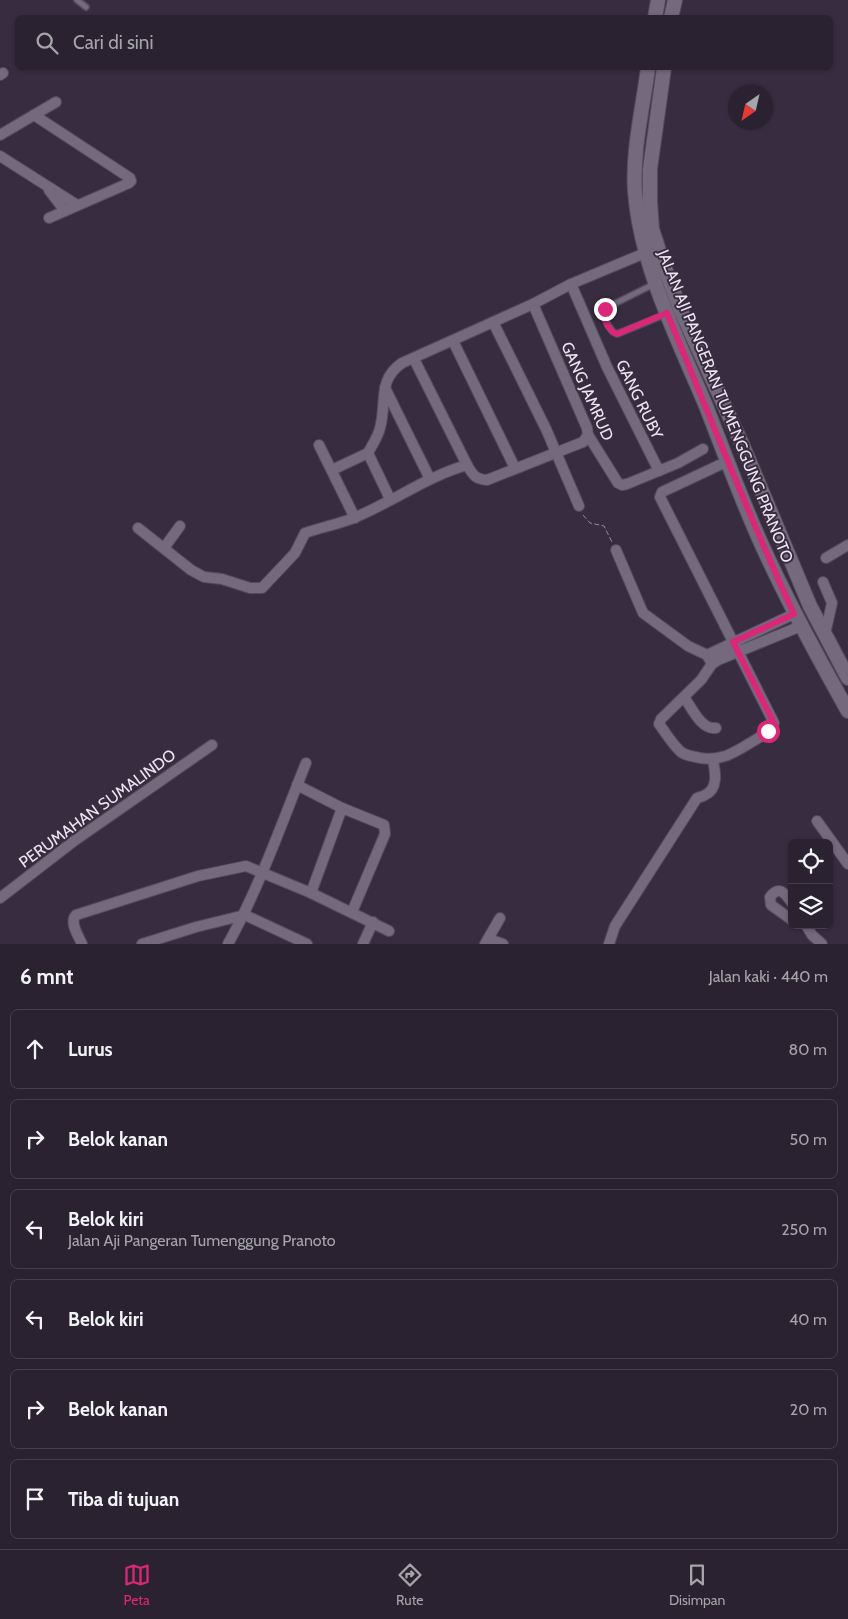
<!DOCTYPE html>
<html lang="id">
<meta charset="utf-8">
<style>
:root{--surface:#2a2230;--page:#322a38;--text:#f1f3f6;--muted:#a5a4ab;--line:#463f4c;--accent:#db2777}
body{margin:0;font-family:Cabin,sans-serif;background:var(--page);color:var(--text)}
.controls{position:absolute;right:15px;bottom:15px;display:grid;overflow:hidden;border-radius:8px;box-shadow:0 1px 4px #0004}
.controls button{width:45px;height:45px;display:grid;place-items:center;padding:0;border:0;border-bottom:1px solid var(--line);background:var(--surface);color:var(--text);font:25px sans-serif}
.compass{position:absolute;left:728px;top:85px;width:45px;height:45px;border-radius:50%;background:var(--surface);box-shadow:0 1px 4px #0004;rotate:214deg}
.stop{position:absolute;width:15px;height:15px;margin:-11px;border:4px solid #db2777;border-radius:50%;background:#fff}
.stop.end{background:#db2777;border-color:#fff;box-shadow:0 1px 5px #0008}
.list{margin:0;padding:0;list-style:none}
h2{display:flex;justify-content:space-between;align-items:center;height:65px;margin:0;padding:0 20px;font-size:21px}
h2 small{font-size:16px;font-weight:400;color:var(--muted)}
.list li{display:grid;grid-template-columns:32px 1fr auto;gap:15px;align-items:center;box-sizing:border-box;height:80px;margin:0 10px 10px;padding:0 10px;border:1px solid var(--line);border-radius:8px}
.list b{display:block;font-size:19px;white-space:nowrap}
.list p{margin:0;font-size:16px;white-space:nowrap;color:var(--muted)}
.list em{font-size:16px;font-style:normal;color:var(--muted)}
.icon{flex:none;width:28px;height:28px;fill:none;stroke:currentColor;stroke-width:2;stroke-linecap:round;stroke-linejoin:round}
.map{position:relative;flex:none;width:848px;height:944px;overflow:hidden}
.search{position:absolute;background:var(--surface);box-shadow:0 1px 4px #0004;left:15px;right:15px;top:15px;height:55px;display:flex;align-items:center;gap:12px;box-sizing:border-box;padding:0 18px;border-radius:8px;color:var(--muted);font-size:19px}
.sheet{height:605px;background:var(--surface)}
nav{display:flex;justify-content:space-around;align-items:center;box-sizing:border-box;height:70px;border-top:1px solid var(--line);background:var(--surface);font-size:14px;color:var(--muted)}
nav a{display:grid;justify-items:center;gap:2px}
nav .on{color:var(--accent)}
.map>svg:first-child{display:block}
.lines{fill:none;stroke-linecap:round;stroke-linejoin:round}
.service-casing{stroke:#544b5b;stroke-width:8}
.minor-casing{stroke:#544b5b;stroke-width:12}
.secondary-casing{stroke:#544b5b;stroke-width:16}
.path{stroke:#958c9b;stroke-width:1;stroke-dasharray:5 2.5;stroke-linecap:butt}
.service{stroke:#75697e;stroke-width:5}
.minor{stroke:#75697e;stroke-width:10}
.secondary{stroke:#75697e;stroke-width:14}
.route{stroke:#db2777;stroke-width:6}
.labels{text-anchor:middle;stroke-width:4;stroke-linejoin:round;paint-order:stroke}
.street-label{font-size:16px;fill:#ece5f1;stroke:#382d40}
</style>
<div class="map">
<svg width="848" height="944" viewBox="0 0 848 944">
<rect width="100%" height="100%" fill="#382d40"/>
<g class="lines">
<defs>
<g id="service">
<path d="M77 0 86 7"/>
<path d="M654 284 606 308 603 312 608 325 613 332 617 334 666 314"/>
</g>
<g id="minor">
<path d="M0 75 3 73"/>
<path d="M34 115 56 102"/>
<path d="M0 135 34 115 130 178 131 181 129 183 49 218"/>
<path d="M0 156 77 205"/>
<path d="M49 190 65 211"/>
<path d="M571 284 607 367 659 471"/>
<path d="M533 304 587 428 588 435 618 483 622 485 627 484 678 463 703 449"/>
<path d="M493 322 546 429 579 506"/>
<path d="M453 341 515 468"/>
<path d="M414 359 467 465"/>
<path d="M385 388 430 479"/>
<path d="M319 445 355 518"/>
<path d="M728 461 662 492 660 497 774 723C771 732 758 738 750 743 732 754 721 761 700 758 693 756 686 756 681 752 672 744 666 733 659 724L661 719 701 680 712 664 718 660 801 626"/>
<path d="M332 470 368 453"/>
<path d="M390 499 368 453C372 445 378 437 380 428 387 403 377 380 402 363L533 304 571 284 645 253"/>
<path d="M138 528 191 570 204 577 222 579 250 588H262L295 553 305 533C322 527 340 524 356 517 394 501 428 476 467 465 473 475 475 479 487 480L583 442 588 435"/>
<path d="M164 548 180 526"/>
<path d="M616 550 643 613 688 646 707 655 712 664"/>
<path d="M826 558 848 545"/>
<path d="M823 582 832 603 825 634"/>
<path d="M707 655 794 614"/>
<path d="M684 697C692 708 701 730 716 728"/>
<path d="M297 785 342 808 384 825 385 834 352 912"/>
<path d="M817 821 848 864"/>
<path d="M311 893 342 808"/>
<path d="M0 898 74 841 212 745"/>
<path d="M792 903C785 893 779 885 770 897L771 905 792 920"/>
<path d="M806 925 812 935 822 944"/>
<path d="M488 939 503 944"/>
<path d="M82 944C78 935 69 922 76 915L198 876 246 866 311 893 389 931"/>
<path d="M142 944 196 927 245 915 307 944"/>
<path d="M228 944C260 886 281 825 306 763"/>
<path d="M363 944 373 922"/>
<path d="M485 944 500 918"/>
<path d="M609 944 615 926 697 798C699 797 702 797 705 795 719 789 715 771 713 760"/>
</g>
<g id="secondary">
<path d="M655 18 658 0"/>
<path d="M671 18 675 0"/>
<path d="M648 68C643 107 632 152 635 192 641 267 677 337 706 406 724 452 741 499 761 543 787 601 817 656 848 711"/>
<path d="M664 68 650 169V201L652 229 664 266 681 311 742 444 810 606 848 678"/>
</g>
</defs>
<use href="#service" class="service-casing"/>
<use href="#minor" class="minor-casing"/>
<use href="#secondary" class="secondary-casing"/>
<path class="path" d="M583 515 590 523 604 526 612 542"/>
<use href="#service" class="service"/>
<use href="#minor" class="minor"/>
<use href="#secondary" class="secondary"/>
</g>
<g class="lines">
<path class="route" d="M605 309C602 318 608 331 617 334L667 313C709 414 748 515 794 614L733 642 774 723 768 731"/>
</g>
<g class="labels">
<g class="street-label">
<text transform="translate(588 391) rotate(66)" y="6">GANG JAMRUD</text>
<text transform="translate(640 399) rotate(64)" y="6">GANG RUBY</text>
<text transform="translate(726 406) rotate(68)" y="6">JALAN AJI PANGERAN TUMENGGUNG PRANOTO</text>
<text transform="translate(97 808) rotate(-36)" y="6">PERUMAHAN SUMALINDO</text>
</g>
</g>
</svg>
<div class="controls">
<button><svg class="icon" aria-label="locate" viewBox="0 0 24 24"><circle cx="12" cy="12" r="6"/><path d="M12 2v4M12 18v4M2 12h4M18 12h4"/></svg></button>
<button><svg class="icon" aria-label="layers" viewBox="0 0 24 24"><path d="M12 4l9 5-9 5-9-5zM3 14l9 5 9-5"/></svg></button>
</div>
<svg class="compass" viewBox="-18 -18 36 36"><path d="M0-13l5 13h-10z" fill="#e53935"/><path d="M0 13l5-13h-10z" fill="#a5a4ab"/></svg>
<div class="stop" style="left:768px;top:731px"></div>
<div class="stop end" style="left:605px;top:309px"></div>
<div class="search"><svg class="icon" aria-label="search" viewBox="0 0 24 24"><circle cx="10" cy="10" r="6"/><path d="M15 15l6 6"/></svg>Cari di sini</div>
</div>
<section class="sheet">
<h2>6 mnt<small>Jalan kaki · 440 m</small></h2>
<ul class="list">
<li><svg class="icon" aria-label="ahead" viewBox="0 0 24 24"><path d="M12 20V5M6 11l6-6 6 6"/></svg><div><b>Lurus</b></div><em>80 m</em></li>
<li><svg class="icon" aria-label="right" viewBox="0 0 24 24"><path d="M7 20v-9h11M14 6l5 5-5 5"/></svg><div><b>Belok kanan</b></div><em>50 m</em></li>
<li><svg class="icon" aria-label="left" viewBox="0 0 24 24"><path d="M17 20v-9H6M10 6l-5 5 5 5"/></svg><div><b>Belok kiri</b><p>Jalan Aji Pangeran Tumenggung Pranoto</p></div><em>250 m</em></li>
<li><svg class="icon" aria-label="left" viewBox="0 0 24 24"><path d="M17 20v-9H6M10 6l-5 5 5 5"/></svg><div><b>Belok kiri</b></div><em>40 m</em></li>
<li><svg class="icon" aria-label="right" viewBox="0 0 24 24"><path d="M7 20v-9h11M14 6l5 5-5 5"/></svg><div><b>Belok kanan</b></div><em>20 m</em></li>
<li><svg class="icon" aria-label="arrive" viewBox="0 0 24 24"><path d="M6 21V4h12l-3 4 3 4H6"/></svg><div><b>Tiba di tujuan</b></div></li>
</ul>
</section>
<nav>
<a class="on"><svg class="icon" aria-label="map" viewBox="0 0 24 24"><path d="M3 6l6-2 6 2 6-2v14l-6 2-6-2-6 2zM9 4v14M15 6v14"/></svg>Peta</a>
<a><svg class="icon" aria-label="directions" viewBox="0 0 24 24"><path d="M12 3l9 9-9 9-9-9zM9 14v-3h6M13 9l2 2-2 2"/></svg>Rute</a>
<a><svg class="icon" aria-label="saved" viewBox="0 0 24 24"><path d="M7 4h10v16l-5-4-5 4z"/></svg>Disimpan</a>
</nav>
